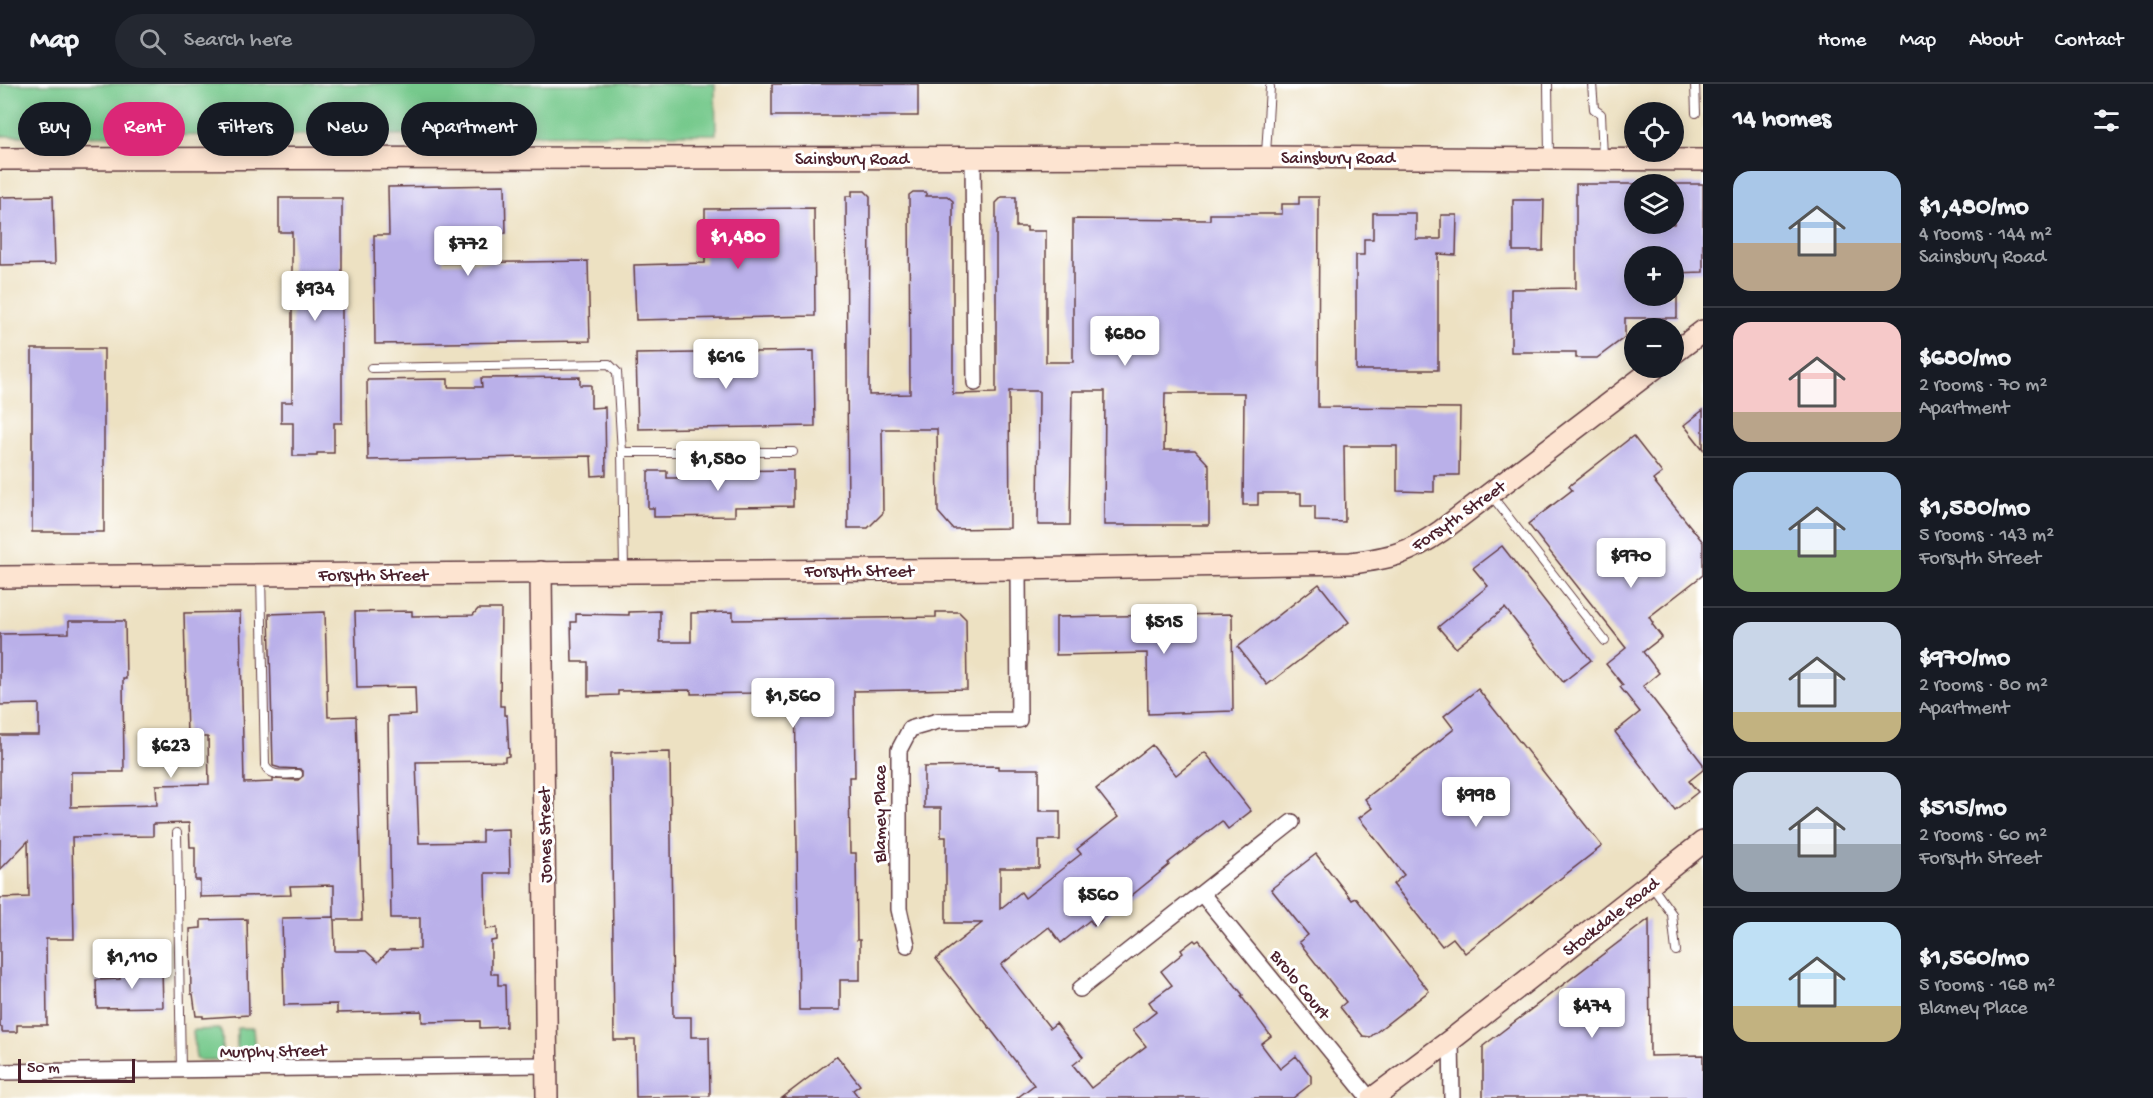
<!DOCTYPE html>
<html lang="en">
<head>
<meta charset="utf-8">
<style>
	body { margin:0; font-family:"Gochi Hand",sans-serif; background:#242831; color:#f1f3f6; height:100vh; display:flex; flex-direction:column; font-size:22px; white-space:nowrap }
	* { box-sizing:border-box; margin:0 }
	p { font-size:20px; color:#9ea1a6 }
	.icon { flex:none; width:33px; height:33px; fill:none; stroke:currentColor; stroke-width:2; stroke-linecap:round; stroke-linejoin:round }
	.map { position:relative; flex:1; overflow:hidden }
	.sheet { display:flex; flex-direction:column; background:#171b24; width:450px }
	.sheet>* { flex:none }
	.top-card { position:absolute; left:18px; top:18px; width:570px; height:54px; display:flex; gap:12px }
	.buttons { position:absolute; left:1624px; top:18px; display:grid; gap:12px }
	.buttons a { display:grid; place-items:center; width:60px; height:60px; border-radius:50%; background:#171b24; box-shadow:0 3px 15px #0003; font-size:30px }
	.scale { position:absolute; left:18px; bottom:15px; width:117px; box-sizing:border-box; padding-left:6px; border:3px solid #4a1f2b; border-top:0; font-size:16px; line-height:21px; white-space:nowrap; color:#4a1f2b; -webkit-text-stroke:4px #fff; paint-order:stroke }
	.price { position:absolute; translate:-50% -51px; padding:0 14px; border-radius:6px; background:#fff; color:#222; font-size:20px; line-height:39px; filter:drop-shadow(0 2px 3px #0008) }
	.price::after { content:''; position:absolute; left:50%; top:36px; width:18px; height:14px; margin-left:-9px; background:inherit; clip-path:polygon(0 0,100% 0,50% 100%) }
	.price.active { background:#db2777; color:#fff }
	ul { padding:0; list-style:none }
	li { display:flex; align-items:center; gap:18px; height:150px; padding:0 30px }
	li+li { border-top:2px solid #363941 }
	li span { display:grid; place-items:center; flex:none; width:168px; height:120px; border-radius:18px; color:#555 }
	li>.icon { margin-inline-start:auto }
	span .icon { width:72px; height:72px; fill:#fffc; stroke-width:1 }
	li b { font-size:26px }
	h2 { display:flex; justify-content:space-between; align-items:center; height:72px; padding:0 30px; font-size:26px }
	.chip { padding:0 21px; border-radius:27px; background:#171b24; box-shadow:0 3px 15px #0003; font-size:21px; line-height:54px }
	.chip.active { background:#db2777; color:#fff }
	header { display:flex; align-items:center; gap:36px; box-sizing:border-box; height:84px; padding:0 30px; background:#171b24; border-bottom:2px solid #363941 }
	header strong { font-size:28px }
	nav { display:flex; gap:33px; margin-inline-start:auto; font-size:21px }
	.search { width:420px; height:54px; background:#242831; display:flex; align-items:center; gap:15px; box-sizing:border-box; padding:0 21px; border-radius:33px; color:#9ea1a6; font-size:22px }
	main { display:flex; flex:1; min-height:0 }
	.map>svg:first-child { display:block }
	.green { fill:#76c98c; stroke:#60745c; stroke-width:1.5 }
	.building { fill:#bab0e9 }
	.lines { fill:none; stroke-linecap:round; stroke-linejoin:round }
	.lane-casing { stroke:#623c42; stroke-width:10 }
	.street-casing { stroke:#623c42; stroke-width:18 }
	.secondary-casing { stroke:#623c42; stroke-width:24 }
	.lane { stroke:#fff; stroke-width:8 }
	.street { stroke:#fff; stroke-width:15 }
	.secondary { stroke:#fde4d1; stroke-width:21 }
	.labels { text-anchor:middle; stroke-width:6; stroke-linejoin:round; paint-order:stroke }
	.street-label { font-size:18px; fill:#4a1f2b; stroke:#fff }
</style>
</head>
<body>
<header>
<strong>Map</strong>
<div class="search"><svg class="icon" aria-label="search" viewBox="0 0 24 24"><circle cx="10" cy="10" r="6"/><path d="M15 15l6 6"/></svg>Search here</div>
<nav><a>Home</a><a>Map</a><a>About</a><a>Contact</a></nav>
</header>
<main>
<div class="map">
<svg width="1703" height="1014" viewBox="0 0 1703 1014">
	<rect width="100%" height="100%" fill="#fff"/>
	<filter id="ink" filterUnits="userSpaceOnUse"><feTurbulence type="fractalNoise" baseFrequency=".0167" numOctaves="2"/><feDisplacementMap in="SourceGraphic" scale="12" xChannelSelector="R" yChannelSelector="G"/><feConvolveMatrix kernelMatrix="1 2 1 2 8 2 1 2 1" color-interpolation-filters="sRGB"/></filter>
	<filter id="wash" filterUnits="userSpaceOnUse"><feTurbulence type="fractalNoise" baseFrequency=".008" numOctaves="4" result="noise"/><feDisplacementMap in="SourceGraphic" scale="24" xChannelSelector="R" yChannelSelector="G"/><feGaussianBlur stdDeviation="1.35" result="paint"/><feColorMatrix in="noise" values="0 0 0 0 0 0 0 0 0 0 0 0 0 0 0 0 0 1.4 0 .05"/><feComposite in="paint" operator="in"/></filter>
	<g filter="url(#wash)">
		<rect width="100%" height="100%" fill="#ede1c2"/>
		<g class="green">
			<polygon points="0,0 715,0 716,50 0,52"/>
			<path d="M238,944H253L255,968L246,976H242C235,968 237,955 237,945Z"/>
			<path d="M220,945C224,954 223,967 218,976H199L196,974L193,948L195,946Z"/>
		</g>
		<g id="blocks">
			<g class="building">
				<rect x="772" y="0" width="146" height="32"/>
				<polygon points="1576,100 1635,100 1635,140 1674,140 1674,100 1703,100 1703,188 1674,189 1674,172 1635,172 1635,212 1677,212 1677,234 1625,234 1625,253 1597,274 1576,274 1576,268 1511,268 1511,205 1576,204"/>
				<polygon points="505,101 506,149 443,151 443,179 588,177 590,257 375,260 374,151 389,151 388,103"/>
				<polygon points="852,107 865,107 870,112 869,311 910,310 909,111 913,108 926,108 926,112 947,112 953,117 953,310 996,309 996,119 1002,113 1016,113 1016,143 1027,143 1027,147 1046,147 1046,278 1073,278 1073,135 1210,136 1210,130 1282,130 1282,120 1299,120 1299,113 1319,113 1318,323 1460,324 1459,391 1434,391 1434,408 1397,407 1397,362 1344,362 1345,438 1315,437 1315,422 1301,422 1301,409 1258,409 1258,421 1243,421 1244,309 1165,309 1164,366 1195,366 1209,381 1209,441 1104,441 1105,307 1072,307 1070,441 1038,441 1039,307 1009,307 1010,444 953,445 938,428 937,345 882,345 883,429 868,444 848,444 846,112 852,112"/>
				<polygon points="53,112 55,180 0,181 0,113"/>
				<polygon points="279,114 342,114 342,339 334,339 334,369 317,369 317,372 293,372 293,339 281,339 281,318 292,318 292,148 279,148"/>
				<polygon points="1513,116 1544,116 1543,167 1513,167"/>
				<polygon points="814,124 815,232 636,236 634,181 705,179 705,125"/>
				<polygon points="1373,129 1416,129 1416,155 1441,155 1441,131 1457,131 1456,171 1438,170 1438,286 1356,286 1356,171 1364,171 1364,155 1373,155"/>
				<rect x="32" y="265" width="72" height="183"/>
				<polygon points="814,267 815,342 638,345 636,270"/>
				<polygon points="580,293 580,301 591,301 591,324 605,323 606,391 592,392 591,372 368,376 367,296 448,295 448,303 482,303 481,294"/>
				<polygon points="1703,326 1703,365 1684,341"/>
				<polygon points="1633,352 1662,389 1653,396 1703,458 1703,491 1649,533 1653,539 1652,540 1662,553 1643,568 1659,589 1643,602 1703,680 1703,686 1689,697 1698,708 1675,726 1615,648 1640,628 1620,603 1623,601 1606,580 1626,564 1528,440 1572,406 1569,402"/>
				<polygon points="793,386 793,422 735,423 735,432 654,433 654,424 648,424 648,387 667,387 667,394 702,394 702,387"/>
				<polygon points="1502,462 1591,576 1563,598 1505,524 1456,564 1438,543 1488,502 1473,484"/>
				<polygon points="1319,500 1349,538 1267,601 1238,563"/>
				<polygon points="478,525 501,525 500,622 504,622 504,631 507,631 509,672 505,673 505,677 416,678 419,759 482,758 482,746 509,745 510,789 485,789 486,845 497,844 497,856 491,857 491,890 498,890 498,901 505,901 506,943 480,944 480,937 422,938 422,927 337,929 337,920 284,921 282,834 334,833 335,867 366,867 378,878 389,866 420,865 420,834 391,834 388,632 416,631 415,603 357,604 355,528 412,527 412,532 473,531"/>
				<polygon points="660,527 660,558 691,558 691,529 733,528 733,536 936,533 936,528 959,528 966,535 967,605 854,607 855,693 849,693 850,769 856,769 857,856 860,856 860,896 840,896 840,926 799,926 795,597 752,598 752,609 691,610 691,606 618,607 618,611 588,612 588,578 572,578 571,538 576,538 576,530 629,531 629,528"/>
				<polygon points="240,528 244,699 273,698 273,695 298,696 303,692 303,687 300,685 280,684 273,682 269,530 325,528 328,633 356,632 362,836 334,836 334,801 290,802 291,811 200,813 200,796 195,796 195,763 190,763 189,739 153,740 153,752 72,753 74,855 46,855 47,941 17,941 17,948 2,948 2,943 0,943 0,814 29,813 28,757 0,786 0,651 39,651 39,620 0,621 0,550 69,549 69,537 125,537 126,595 123,595 124,688 71,688 71,723 157,721 156,701 209,700 208,653 187,653 184,529"/>
				<polygon points="1232,530 1233,627 1148,630 1147,569 1056,571 1056,533"/>
				<polygon points="1478,605 1602,762 1465,869 1453,854 1442,862 1393,800 1404,791 1359,734 1372,724 1365,715 1454,645 1444,632"/>
				<polygon points="1152,661 1176,691 1205,668 1251,727 1228,745 1222,737 1168,779 1169,781 1094,842 1090,836 1061,859 1049,843 1001,881 1050,944 1056,939 1083,973 1073,981 1091,1004 1146,962 1133,946 1156,928 1149,918 1172,901 1161,887 1183,869 1181,866 1194,856 1196,858 1199,856 1243,911 1241,912 1271,952 1261,960 1280,985 1296,972 1311,992 1311,1000 1293,1014 1017,1014 1034,1001 936,875 982,839 946,839 946,753 941,753 941,724 924,724 924,683 998,682 998,685 1039,685 1039,727 1060,727 1060,756 1039,756 1039,784 1000,784 1000,825 1021,808 1025,814 1081,770 1077,765 1118,733 1096,705"/>
				<polygon points="670,668 673,933 691,933 691,953 709,953 710,1012 636,1013 635,956 614,956 611,669"/>
				<polygon points="1316,770 1352,816 1356,814 1429,907 1370,953 1363,952 1340,923 1346,918 1299,858 1308,851 1271,805"/>
				<polygon points="247,835 249,931 203,934 203,932 196,932 193,910 191,910 190,845 201,844 201,836"/>
				<polygon points="1649,835 1650,972 1703,971 1703,1014 1483,1014 1483,962"/>
				<polygon points="162,885 163,923 97,924 96,896 120,895 120,886"/>
				<polygon points="837,972 860,1001 853,1006 859,1014 782,1014"/>
			</g>
		</g>
	</g>
	<g filter="url(#ink)">
		<use href="#blocks" fill-opacity="0" stroke="#623c42" stroke-width="1.5"/>
		<g class="lines">
			<defs>
				<g id="lane">
					<polyline points="1548,0 1549,73"/>
					<polyline points="1592,0 1594,25 1601,30 1603,73"/>
					<polyline points="1695,0 1696,29"/>
					<polyline points="1266,70 1270,3"/>
					<polyline points="371,284 609,280 617,288 622,368 624,486"/>
					<polyline points="622,368 793,368"/>
					<polyline points="1491,411 1605,557"/>
					<path d="M261,491L265,681C270,694 286,690 298,690"/>
					<polyline points="177,749 181,987"/>
					<polyline points="1651,801 1672,830 1676,867"/>
				</g>
				<g id="street">
					<polyline points="973,74 975,299"/>
					<polyline points="1202,810 1369,1014"/>
					<polyline points="907,861 899,825 899,666 910,645 938,637 1019,636 1018,485"/>
					<polyline points="1080,905 1292,738"/>
					<polyline points="1451,956 1452,1014"/>
					<polyline points="0,988 547,981"/>
				</g>
				<g id="secondary">
					<polyline points="0,75 1266,73 1703,76"/>
					<polyline points="1674,269 1703,247"/>
					<polyline points="541,488 547,1014"/>
					<path d="M0,493L1018,485L1351,479C1390,474 1408,470 1441,447L1655,284"/>
					<polyline points="1373,1014 1451,956 1703,758"/>
				</g>
			</defs>
			<use href="#lane" class="lane-casing"/>
			<use href="#street" class="street-casing"/>
			<use href="#secondary" class="secondary-casing"/>
			<use href="#lane" class="lane"/>
			<use href="#street" class="street"/>
			<use href="#secondary" class="secondary"/>
		</g>
	</g>
	<g class="labels">
		<g class="street-label">
			<text x="1338" y="79">Sainsbury Road</text>
			<text x="852" y="80">Sainsbury Road</text>
			<text transform="translate(1458 431) rotate(-35)" y="6">Forsyth Street</text>
			<text x="859" y="492">Forsyth Street</text>
			<text x="373" y="496">Forsyth Street</text>
			<text transform="translate(879 730) rotate(-90)" y="6">Blamey Place</text>
			<text transform="translate(544 751) rotate(-91)" y="6">Jones Street</text>
			<text transform="translate(1610 832) rotate(-38)" y="6">Stockdale Road</text>
			<text transform="translate(1301 900) rotate(51)" y="6">Brolo Court</text>
			<text transform="translate(273 966) rotate(-1)" y="6">Murphy Street</text>
		</g>
	</g>
</svg>
<div class="buttons">
<a><svg class="icon" aria-label="locate" viewBox="0 0 24 24"><circle cx="12" cy="12" r="6"/><path d="M12 2v4M12 18v4M2 12h4M18 12h4"/></svg></a>
<a><svg class="icon" aria-label="layers" viewBox="0 0 24 24"><path d="M12 4l9 5-9 5-9-5zM3 14l9 5 9-5"/></svg></a>
<a>+</a>
<a>−</a>
</div>
<div class="scale">50 m</div>
<b class="price active" style="left:738px;top:186px">$1,480</b>
<b class="price" style="left:468px;top:193px">$772</b>
<b class="price" style="left:315px;top:238px">$934</b>
<b class="price" style="left:1125px;top:283px">$680</b>
<b class="price" style="left:726px;top:306px">$616</b>
<b class="price" style="left:718px;top:408px">$1,580</b>
<b class="price" style="left:1631px;top:505px">$970</b>
<b class="price" style="left:1164px;top:571px">$515</b>
<b class="price" style="left:793px;top:645px">$1,560</b>
<b class="price" style="left:171px;top:695px">$623</b>
<b class="price" style="left:1476px;top:744px">$998</b>
<b class="price" style="left:1098px;top:844px">$560</b>
<b class="price" style="left:132px;top:906px">$1,110</b>
<b class="price" style="left:1592px;top:955px">$474</b>
<div class="top-card">
<a class="chip">Buy</a>
<a class="chip active">Rent</a>
<a class="chip">Filters</a>
<a class="chip">New</a>
<a class="chip">Apartment</a>
</div>
</div>
<section class="sheet">
<h2>14 homes<svg class="icon" aria-label="filters" viewBox="0 0 24 24"><path d="M4 7h16M4 17h16"/><circle cx="9" cy="7" r="2"/><circle cx="15" cy="17" r="2"/></svg></h2>
<ul>
<li><span style="background:linear-gradient(#a9c7e8 60%,#b9a48a 0)"><svg class="icon" aria-label="home" viewBox="0 0 24 24"><path d="M3 11l9-7 9 7M6 9v11h12V9"/></svg></span><div><b>$1,480/mo</b><p>4 rooms · 144 m²</p><p>Sainsbury Road</p></div></li>
<li><span style="background:linear-gradient(#f6c9c9 75%,#b9a48a 0)"><svg class="icon" aria-label="home" viewBox="0 0 24 24"><path d="M3 11l9-7 9 7M6 9v11h12V9"/></svg></span><div><b>$680/mo</b><p>2 rooms · 70 m²</p><p>Apartment</p></div></li>
<li><span style="background:linear-gradient(#a9c7e8 65%,#8fb573 0)"><svg class="icon" aria-label="home" viewBox="0 0 24 24"><path d="M3 11l9-7 9 7M6 9v11h12V9"/></svg></span><div><b>$1,580/mo</b><p>5 rooms · 143 m²</p><p>Forsyth Street</p></div></li>
<li><span style="background:linear-gradient(#c9d6e8 75%,#c2b280 0)"><svg class="icon" aria-label="home" viewBox="0 0 24 24"><path d="M3 11l9-7 9 7M6 9v11h12V9"/></svg></span><div><b>$970/mo</b><p>2 rooms · 80 m²</p><p>Apartment</p></div></li>
<li><span style="background:linear-gradient(#c9d6e8 60%,#9aa5b1 0)"><svg class="icon" aria-label="home" viewBox="0 0 24 24"><path d="M3 11l9-7 9 7M6 9v11h12V9"/></svg></span><div><b>$515/mo</b><p>2 rooms · 60 m²</p><p>Forsyth Street</p></div></li>
<li><span style="background:linear-gradient(#bfe0f5 70%,#c2b280 0)"><svg class="icon" aria-label="home" viewBox="0 0 24 24"><path d="M3 11l9-7 9 7M6 9v11h12V9"/></svg></span><div><b>$1,560/mo</b><p>5 rooms · 168 m²</p><p>Blamey Place</p></div></li>
</ul>
</section>
</main>
</body>
</html>
